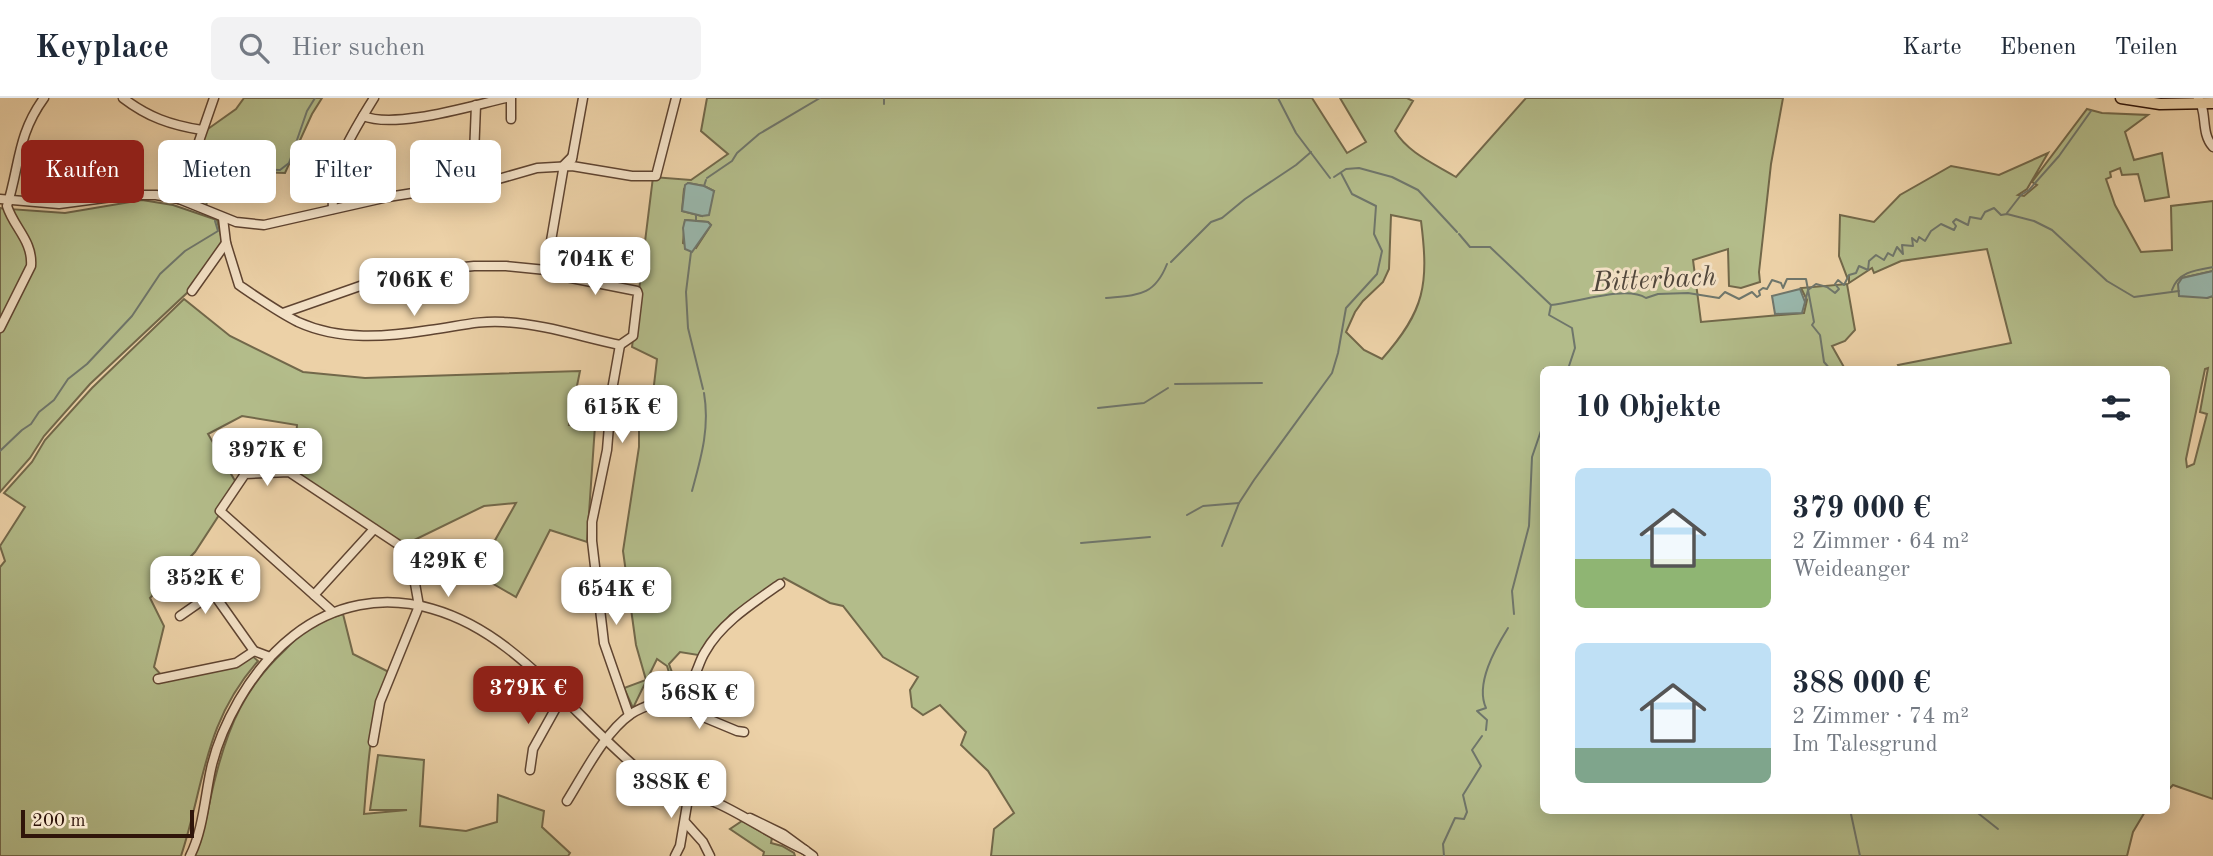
<!DOCTYPE html>
<html lang="de">
<head>
<meta charset="utf-8">
<style>
	body { margin:0; font-family:"Old Standard TT",serif; background:#f2f2f3; color:#1f2937; height:100vh; display:flex; flex-direction:column; font-size:26px; white-space:nowrap }
	* { box-sizing:border-box; margin:0 }
	p { font-size:23px; color:#747a83 }
	.icon { flex:none; width:38px; height:38px; fill:none; stroke:currentColor; stroke-width:2; stroke-linecap:round; stroke-linejoin:round }
	.map { position:relative; flex:1; overflow:hidden }
	.panel { position:absolute; left:1540px; top:268px; width:630px; height:448px; display:flex; flex-direction:column; background:#fff; border-radius:10px; box-shadow:0 4px 18px #0003 }
	.panel>* { flex:none }
	.hud { position:absolute; left:21px; top:42px; width:665px; height:63px; display:flex; gap:14px }
	.scale { position:absolute; left:21px; bottom:18px; width:173px; box-sizing:border-box; padding-left:7px; border:4px solid #30150a; border-top:0; font-size:19px; line-height:24px; white-space:nowrap; color:#30150a; -webkit-text-stroke:5px #f3e1c6; paint-order:stroke }
	.price { position:absolute; translate:-50% -60px; padding:0 16px; border-radius:14px; background:#fff; color:#222; font-size:23px; line-height:46px; filter:drop-shadow(0 2px 4px #0008) }
	.price::after { content:''; position:absolute; left:50%; top:42px; width:21px; height:16px; margin-left:-10px; background:inherit; clip-path:polygon(0 0,100% 0,50% 100%) }
	.price.current { background:#8f2418; color:#fff }
	ul { padding:0; list-style:none }
	li { display:flex; align-items:center; gap:21px; height:175px; padding:0 35px }
	li span { display:grid; place-items:center; flex:none; width:196px; height:140px; border-radius:10px; color:#555 }
	li>.icon { margin-inline-start:auto }
	span .icon { width:84px; height:84px; fill:#fffc; stroke-width:1 }
	li b { font-size:30px }
	h2 { display:flex; justify-content:space-between; align-items:center; height:84px; padding:0 35px; font-size:30px }
	.pill { padding:0 24px; border-radius:10px; background:#fff; box-shadow:0 4px 18px #0003; font-size:24px; line-height:63px }
	.pill.current { background:#8f2418; color:#fff }
	header { display:flex; align-items:center; gap:42px; box-sizing:border-box; height:98px; padding:0 35px; background:#fff; border-bottom:2px solid #e0e1e3 }
	header strong { font-size:33px }
	nav { display:flex; gap:38px; margin-inline-start:auto; font-size:24px }
	.search { width:490px; height:63px; background:#f2f2f3; display:flex; align-items:center; gap:18px; box-sizing:border-box; padding:0 24px; border-radius:10px; color:#747a83; font-size:26px }
	.map>svg:first-child { display:block }
	.green { fill:#b3bc8a; stroke:#72684a; stroke-width:2; fill-rule:evenodd }
	.water { fill:#99b7ac; stroke:#6f766b; stroke-width:2 }
	.lines { fill:none; stroke-linecap:round; stroke-linejoin:round }
	.stream { stroke:#6f766b; stroke-width:2 }
	.minor-casing { stroke:#5f4431; stroke-width:11 }
	.major-casing { stroke:#30150a; stroke-width:13 }
	.minor { stroke:#f3e1c6; stroke-width:8 }
	.major { stroke:#ecd1a7; stroke-width:10 }
	.labels { text-anchor:middle; stroke-width:6; stroke-linejoin:round; paint-order:stroke }
	.water-label { font-size:28px; font-style:italic; fill:#50463b; stroke:#f3e1c6 }
</style>
</head>
<body>
<header>
<strong>Keyplace</strong>
<div class="search"><svg class="icon" aria-label="search" viewBox="0 0 24 24"><circle cx="10" cy="10" r="6"/><path d="M15 15l6 6"/></svg>Hier suchen</div>
<nav><a>Karte</a><a>Ebenen</a><a>Teilen</a></nav>
</header>
<div class="map">
<svg width="2213" height="758" viewBox="0 0 2213 758">
	<rect width="100%" height="100%" fill="#ecd1a7"/>
	<filter id="stains"><feTurbulence type="fractalNoise" baseFrequency=".00286" numOctaves="4"/><feColorMatrix values="0 0 0 0 .2 0 0 0 0 .09 0 0 0 0 .02 0 0 0 .5 -.17"/></filter>
	<radialGradient id="worn" r=".72"><stop offset=".6" stop-color="#630" stop-opacity="0"/><stop offset="1" stop-color="#630" stop-opacity=".3"/></radialGradient>
	<g class="green">
		<polygon points="244,0 322,0 312,16 285,75 226,73 221,77 219,93 214,92 212,81 206,108 185,99 185,94 205,33 236,11"/>
		<path d="M707,0H1312L1347,55L1366,44L1340,0H1407L1413,3L1395,33C1408,55 1435,66 1456,79L1526,0H1783L1771,66L1759,174L1760,184L1741,190L1729,188L1728,151L1693,162L1701,224L1804,215L1807,202L1801,190L1847,186L1855,232L1845,243L1832,248L1845,271H1544V712H2146L2133,734L2127,758H991L994,731L1014,715L988,673L961,647L966,634L940,607L923,617L912,609L910,592L918,579L883,559L843,508L830,505L784,480L730,517L698,557L680,554L669,566L678,591L664,597L671,581L667,568L657,561L633,610L624,590L646,582L636,547L623,453L639,349V325L650,321L657,261L632,249L653,79L691,82L728,56L701,33ZM688,85L704,88L714,93L702,118L682,113L684,91ZM1391,117L1421,123C1429,186 1425,213 1382,261L1364,252L1346,234L1355,214L1363,203L1383,184L1389,171ZM685,122L708,124L711,127L696,150L683,145Z"/>
		<path d="M2087,11L2102,15L2148,17L2125,34L2134,62L2162,55L2169,99L2145,103L2138,76L2122,77L2120,70L2110,74L2111,79L2106,81L2115,107L2141,154L2172,152L2171,108L2213,103V173L2182,180L2207,200L2213,198V701L2173,687L2167,693L2166,271H1900L1898,267L2011,245L1987,151L1901,163L1874,175L1872,170L1849,185V178L1847,179L1839,158L1840,117L1874,124L1900,97L1951,68L1999,77L2048,55L2027,91L2018,97L2024,98L2037,87L2032,84ZM2208,270L2200,314L2207,316L2194,366L2187,369L2186,361L2205,271Z"/>
		<polygon points="142,102 173,107 217,122 223,146 189,193 90,286 44,338 30,360 0,394 0,233 34,166 10,111 65,115"/>
		<polygon points="0,110 5,111 30,155 29,166 0,225"/>
		<path d="M184,201L230,238L303,274L365,280L580,273L569,327L595,328L587,444L550,432L516,499L476,476L516,405L484,408L402,448L293,374L297,327L242,318L208,336L238,388L195,454L150,500L164,528L154,569L162,578L237,567L250,556L258,563C203,626 205,685 181,758H0V469L5,463L0,448L25,409L4,395L32,364L45,342L92,290Z"/>
		<path d="M343,516L353,556L389,574C370,621 368,666 364,716L407,712H370L378,657L424,662L420,728L466,733L497,724L498,697L544,713L542,729L570,755L568,758H194C206,733 208,707 215,681C228,628 245,589 285,552C293,543 303,533 313,527C322,522 333,519 343,516Z"/>
		<polygon points="742,723 772,740 771,745 782,748 794,755 795,758 763,758 764,754 730,731"/>
	</g>
	<g class="water">
		<polygon points="688,85 704,88 714,93 709,117 702,118 682,113 685,87"/>
		<polygon points="685,122 708,124 711,127 692,154 685,151 683,130"/>
		<polygon points="2213,173 2213,198 2207,200 2179,198 2178,186 2182,180"/>
		<polygon points="1800,191 1805,204 1802,215 1775,216 1772,198"/>
	</g>
	<g class="lines">
		<g class="stream">
			<polyline points="884,0 884,6"/>
			<polyline points="1278,0 1296,35 1330,80"/>
			<polyline points="230,70 280,72 289,65 307,13 315,0"/>
			<polyline points="1334,79 1346,71 1359,70 1392,79 1418,92 1457,134"/>
			<polyline points="707,80 732,63 737,55 759,36 820,0"/>
			<polyline points="704,88 706,82"/>
			<polyline points="2007,115 2021,97 2029,92 2059,58 2091,13"/>
			<polyline points="696,123 696,117"/>
			<path d="M1459,136L1470,149H1490L1551,207C1575,205 1626,187 1646,200L1658,196L1688,195L1719,200L1725,194L1739,201L1752,194L1757,199L1760,197L1759,193L1763,190L1767,191L1772,182L1781,185L1783,190L1787,181H1806L1814,224L1812,227L1820,237L1824,264L1830,271"/>
			<polyline points="691,154 686,194 688,230 703,291"/>
			<polyline points="1171,164 1211,124 1222,120 1245,101 1296,67 1311,54"/>
			<path d="M2172,192C2178,174 2195,172 2213,169"/>
			<path d="M1106,200C1137,197 1154,199 1167,166"/>
			<polyline points="1805,204 1808,192 1816,186 1827,189 1835,195 1839,191 1835,186 1838,182 1844,187 1849,177 1856,175 1859,168 1868,172 1869,163 1876,157 1884,162 1888,155 1893,158 1897,149 1903,156 1902,147 1913,148 1912,140 1917,144 1919,139 1925,143 1931,133 1941,126 1954,132 1956,128 1953,124 1956,121 1968,127 1970,119 1981,121 1985,114 1994,110 2001,117 2007,116 2034,123 2052,132 2107,183 2134,199 2179,193"/>
			<polyline points="1551,207 1549,217 1572,230 1575,250 1568,271"/>
			<polyline points="1175,286 1262,285"/>
			<polyline points="1098,310 1144,305 1168,290"/>
			<polyline points="0,353 22,332 31,326 39,314 54,302 68,281 87,266 132,218 160,176 185,153 218,133 215,123"/>
			<path d="M692,393C701,360 710,330 704,295"/>
			<polyline points="1187,417 1203,408 1239,405"/>
			<polyline points="1081,445 1150,439"/>
			<polyline points="1222,448 1239,405 1254,382 1332,275 1338,255 1346,210 1377,176 1382,153 1374,136 1376,108 1352,96 1341,75"/>
			<polyline points="1514,516 1512,493 1529,428 1532,359 1544,324"/>
			<path d="M1486,632L1487,622L1477,613L1486,610C1475,586 1495,551 1508,530"/>
			<polyline points="1848,712 1851,716 1860,758"/>
			<polyline points="1974,712 1998,731"/>
			<polyline points="1444,758 1443,746 1455,720 1464,721 1467,714 1463,697 1481,668 1472,652 1482,638"/>
		</g>
		<defs>
			<g id="minor">
				<path d="M123,0C148,19 170,27 202,32"/>
				<path d="M2198,0C2208,15 2200,34 2213,49"/>
				<path d="M363,18C396,31 470,8 506,0"/>
				<polyline points="511,21 511,0"/>
				<polyline points="572,61 583,0"/>
				<polyline points="473,82 476,7"/>
				<polyline points="0,101 59,106 127,97 156,97 179,101 236,124 264,127 388,99 495,82 537,70 572,68 632,78 656,78 676,0"/>
				<polyline points="179,101 214,0"/>
				<path d="M333,111C330,68 352,36 374,0"/>
				<path d="M223,120L226,145L239,187C258,200 278,214 298,224C340,243 386,239 430,232C455,229 479,222 504,224C543,226 582,239 620,247"/>
				<polyline points="546,172 551,176 637,193 638,196 633,238 620,247"/>
				<polyline points="546,172 564,67 572,59"/>
				<polyline points="192,193 226,145"/>
				<polyline points="283,215 363,187 415,174 474,168 506,168 546,172"/>
				<path d="M0,230L31,168C33,143 14,130 7,108C20,67 17,37 44,0"/>
				<polyline points="620,247 612,292 607,352 592,424 592,443 604,545 629,617"/>
				<polyline points="201,478 254,553 270,559"/>
				<polyline points="314,497 374,431"/>
				<polyline points="333,514 220,413 245,376 289,374 405,451 415,463 414,480 419,508 380,604 373,644"/>
				<polyline points="180,518 213,495"/>
				<polyline points="158,581 236,565 254,553"/>
				<polyline points="671,597 684,611 737,633 744,634"/>
				<polyline points="530,672 533,651 562,599"/>
				<path d="M567,703C584,676 604,635 631,616C646,605 677,601 688,588C697,578 698,565 705,554C721,525 753,505 780,486"/>
				<polyline points="750,720 783,736 813,758"/>
				<polyline points="685,724 703,744 710,758"/>
				<path d="M190,758C203,733 205,698 211,671C216,648 227,623 239,602C302,494 408,474 507,550C555,587 594,634 640,673C665,688 693,694 719,706C749,720 775,739 805,752"/>
				<polyline points="675,758 680,748 689,695"/>
			</g>
			<polyline id="major" points="2121,0 2160,6 2213,5"/>
		</defs>
		<use href="#minor" class="minor-casing"/>
		<use href="#major" class="major-casing"/>
		<use href="#minor" class="minor"/>
		<use href="#major" class="major"/>
	</g>
	<g class="labels">
		<g class="water-label">
			<text transform="translate(1654 180) rotate(-3)" y="10">Bitterbach</text>
		</g>
	</g>
	<rect width="100%" height="100%" filter="url(#stains)"/>
	<rect width="100%" height="100%" fill="url(#worn)"/>
</svg>
<div class="scale">200 m</div>
<b class="price" style="left:595px;top:199px">704K €</b>
<b class="price" style="left:414px;top:220px">706K €</b>
<b class="price" style="left:622px;top:347px">615K €</b>
<b class="price" style="left:267px;top:390px">397K €</b>
<b class="price" style="left:448px;top:501px">429K €</b>
<b class="price" style="left:205px;top:518px">352K €</b>
<b class="price" style="left:616px;top:529px">654K €</b>
<b class="price current" style="left:528px;top:628px">379K €</b>
<b class="price" style="left:699px;top:633px">568K €</b>
<b class="price" style="left:671px;top:722px">388K €</b>
<div class="hud">
<a class="pill current">Kaufen</a>
<a class="pill">Mieten</a>
<a class="pill">Filter</a>
<a class="pill">Neu</a>
</div>
<section class="panel">
<h2>10 Objekte<svg class="icon" aria-label="filters" viewBox="0 0 24 24"><path d="M4 7h16M4 17h16"/><circle cx="9" cy="7" r="2"/><circle cx="15" cy="17" r="2"/></svg></h2>
<ul>
<li><span style="background:linear-gradient(#bfe0f5 65%,#8fb573 0)"><svg class="icon" aria-label="home" viewBox="0 0 24 24"><path d="M3 11l9-7 9 7M6 9v11h12V9"/></svg></span><div><b>379 000 €</b><p>2 Zimmer · 64 m²</p><p>Weideanger</p></div></li>
<li><span style="background:linear-gradient(#bfe0f5 75%,#7fa58c 0)"><svg class="icon" aria-label="home" viewBox="0 0 24 24"><path d="M3 11l9-7 9 7M6 9v11h12V9"/></svg></span><div><b>388 000 €</b><p>2 Zimmer · 74 m²</p><p>Im Talesgrund</p></div></li>
</ul>
</section>
</div>
</body>
</html>
